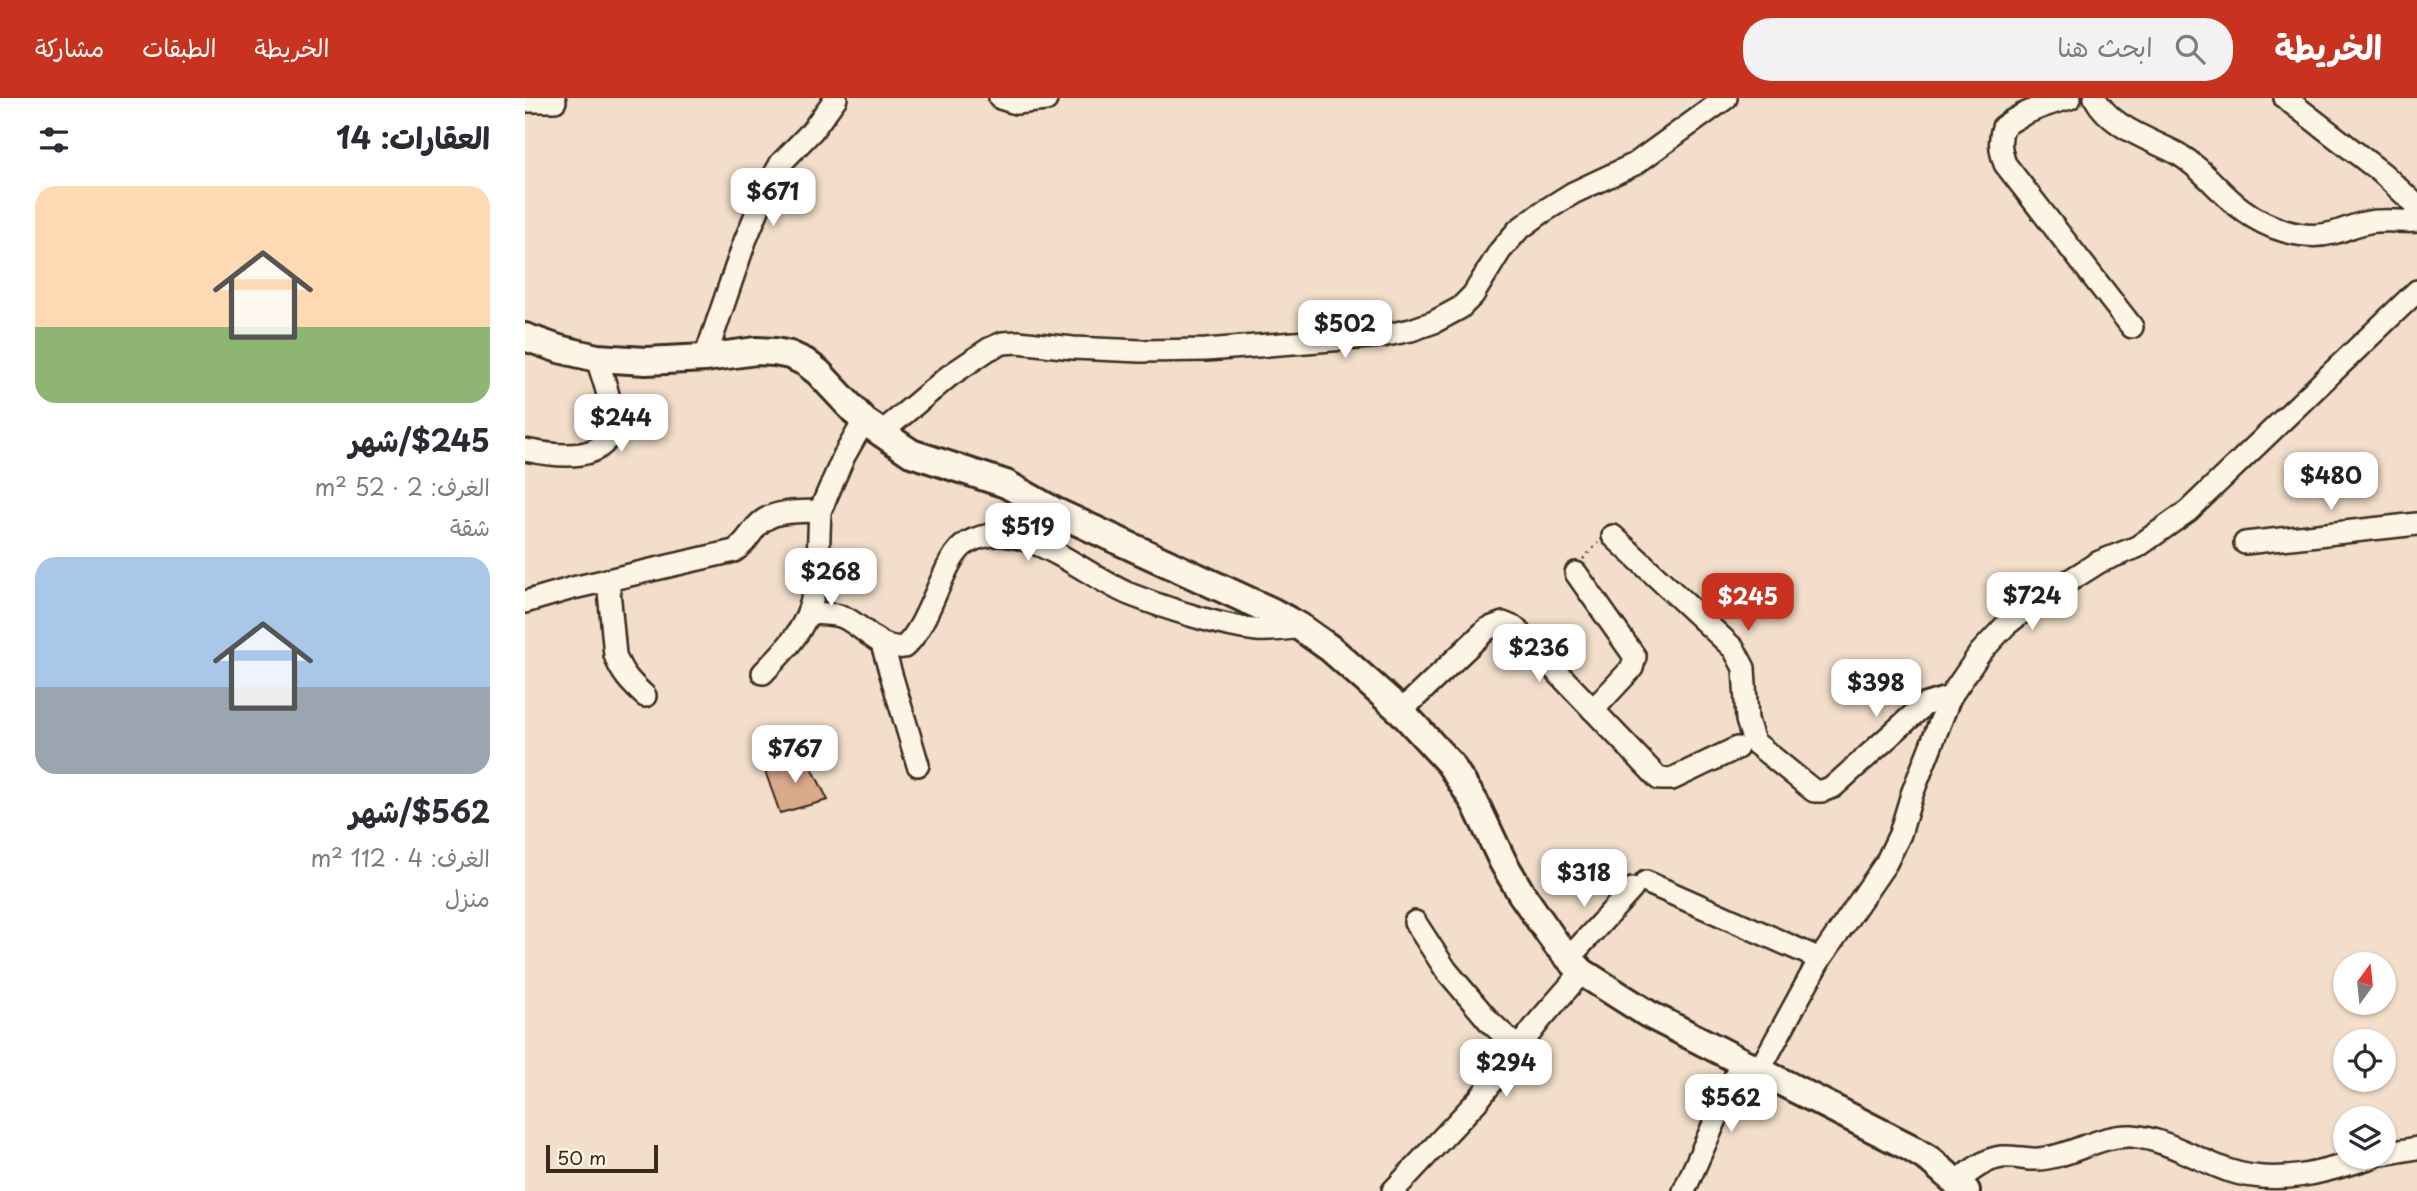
<!DOCTYPE html>
<html lang="ar">
<head>
<meta charset="utf-8">
<style>
	body { margin:0; font-family:"Playpen Sans","Playpen Sans Arabic",sans-serif; background:#f2f2f3; color:#2b2b33; direction:rtl; height:100vh; display:flex; flex-direction:column; font-size:26px; white-space:nowrap }
	* { box-sizing:border-box; margin:0 }
	p { font-size:23px; color:#7c7c81 }
	.icon { flex:none; width:38px; height:38px; fill:none; stroke:currentColor; stroke-width:2; stroke-linecap:round; stroke-linejoin:round }
	.map { position:relative; flex:1; overflow:hidden; direction:ltr }
	.side { display:flex; flex-direction:column; background:#fff; width:525px }
	.side>* { flex:none }
	.needle { width:46px; rotate:15deg }
	.fabs { position:absolute; left:1808px; top:854px; display:grid; gap:14px }
	.fabs a { display:grid; place-items:center; width:63px; height:63px; border-radius:50%; background:#fff; box-shadow:0 2px 5px #0004; font-size:35px }
	.scale { position:absolute; left:21px; bottom:18px; width:112px; box-sizing:border-box; padding-left:7px; border:4px solid #3b2a1e; border-top:0; font-size:19px; line-height:24px; white-space:nowrap; color:#3b2a1e; -webkit-text-stroke:5px #fcf5e5; paint-order:stroke }
	.price { position:absolute; translate:-50% -60px; padding:0 16px; border-radius:14px; background:#fff; color:#222; font-size:23px; line-height:46px; filter:drop-shadow(0 2px 4px #0008) }
	.price::after { content:''; position:absolute; left:50%; top:42px; width:21px; height:16px; margin-left:-10px; background:inherit; clip-path:polygon(0 0,100% 0,50% 100%) }
	.price.active { background:#c8321e; color:#fff }
	ul { padding:0; list-style:none }
	li { display:grid; align-content:center; gap:14px; height:371px; padding:0 35px }
	li span { display:grid; place-items:center; height:217px; border-radius:21px; color:#555 }
	li>.icon { margin-inline-start:auto }
	span .icon { width:126px; height:126px; fill:#fffc; stroke-width:1 }
	li b { font-size:30px }
	h2 { display:flex; justify-content:space-between; align-items:center; height:84px; padding:0 35px; font-size:30px }
	header { display:flex; align-items:center; gap:42px; box-sizing:border-box; height:98px; padding:0 35px; background:#c8321e; color:#fff }
	header strong { font-size:33px }
	nav { display:flex; gap:38px; margin-inline-start:auto; font-size:24px }
	.search { width:490px; height:63px; background:#f2f2f3; display:flex; align-items:center; gap:18px; box-sizing:border-box; padding:0 24px; border-radius:28px; color:#7c7c81; font-size:26px }
	main { display:flex; flex:1; min-height:0 }
	.map>svg:first-child { display:block }
	.building { fill:#daaa8c; stroke:#3b2a1e; stroke-width:2 }
	.lines { fill:none; stroke-linecap:round; stroke-linejoin:round }
	.minor-casing { stroke:#3b2a1e; stroke-width:26 }
	.major-casing { stroke:#3b2a1e; stroke-width:32 }
	.path { stroke:#3b2a1e; stroke-width:2.5; stroke-dasharray:2 5; stroke-linecap:butt }
	.minor { stroke:#fcf5e5; stroke-width:21 }
	.major { stroke:#fcf5e5; stroke-width:26 }
</style>
</head>
<body>
<header>
<strong>الخريطة</strong>
<div class="search"><svg class="icon" aria-label="search" viewBox="0 0 24 24"><circle cx="10" cy="10" r="6"/><path d="M15 15l6 6"/></svg>ابحث هنا</div>
<nav><a>الخريطة</a><a>الطبقات</a><a>مشاركة</a></nav>
</header>
<main>
<div class="map">
<svg width="1892" height="1093" viewBox="0 0 1892 1093">
	<rect width="100%" height="100%" fill="#f2deca"/>
	<filter id="ink" filterUnits="userSpaceOnUse"><feTurbulence type="fractalNoise" baseFrequency=".0143" numOctaves="2"/><feDisplacementMap in="SourceGraphic" scale="14" xChannelSelector="R" yChannelSelector="G"/><feConvolveMatrix kernelMatrix="1 2 1 2 8 2 1 2 1" color-interpolation-filters="sRGB"/></filter>
	<g filter="url(#ink)">
		<polygon class="building" points="282,660 303,702 255,715 239,670"/>
		<g class="lines">
			<defs>
				<g id="minor">
					<polyline points="475,0 491,5 521,2"/>
					<path d="M1545,0C1522,6 1497,14 1478,29C1474,42 1475,52 1480,66L1607,229"/>
					<path d="M1570,0C1586,30 1625,41 1653,56C1679,71 1694,95 1718,112C1742,130 1777,143 1808,135C1820,132 1831,126 1844,124C1859,121 1876,124 1892,123"/>
					<polyline points="1760,0 1857,75 1892,108"/>
					<polyline points="0,3 30,3"/>
					<polyline points="180,260 220,143 242,90 256,65 287,33 311,0"/>
					<polyline points="356,335 424,278 464,251 478,245 493,244 548,250 616,253 681,252 857,238 886,232 909,224 935,210 948,197 975,153 993,132 1016,115 1048,95 1110,66 1201,0"/>
					<path d="M0,352C30,358 89,368 87,319C86,299 77,279 72,260"/>
					<polyline points="1088,438 1209,551 1219,570 1222,622 1229,644 1289,693 1297,693 1308,689 1399,607 1425,599"/>
					<polyline points="1720,445 1892,426"/>
					<polyline points="1051,475 1110,559 1107,570 1068,612"/>
					<path d="M83,482L90,557C96,575 106,585 120,598"/>
					<path d="M0,504L48,490L209,453C219,447 223,439 231,429C246,411 274,414 295,413L319,358L339,323"/>
					<path d="M283,515C294,516 307,515 318,519C339,528 354,553 379,549C406,526 418,458 442,445C493,415 558,477 604,496C640,510 694,528 732,532C747,533 761,531 775,529"/>
					<polyline points="357,546 393,667"/>
					<path d="M238,575C254,558 273,540 282,517C295,486 293,446 295,413"/>
					<polyline points="876,613 962,531 978,525 990,530 1134,681 1147,681 1212,650"/>
					<polyline points="1121,784 1295,861"/>
					<polyline points="890,824 921,872 964,923 993,950"/>
					<polyline points="1043,861 1107,791"/>
					<polyline points="1235,971 1295,861 1361,765 1375,736 1387,696 1425,599 1455,555 1481,527 1509,505 1574,464 1612,449 1663,413 1892,193"/>
					<polyline points="1858,1056 1892,1050"/>
					<path d="M1431,1084C1445,1074 1459,1061 1477,1059C1490,1058 1502,1062 1514,1061C1545,1059 1576,1036 1607,1038C1640,1041 1671,1061 1702,1072C1752,1089 1800,1074 1847,1059"/>
					<polyline points="868,1093 954,1001 1015,922 1057,874"/>
					<polyline points="1159,1093 1217,963"/>
				</g>
				<polyline id="major" points="0,239 34,251 72,260 121,263 180,260 231,253 250,254 265,257 280,264 293,274 339,323 386,355 481,386 529,413 748,514 775,529 806,551 876,613 925,666 950,705 978,764 996,795 1032,847 1057,874 1123,916 1384,1049 1405,1062 1441,1093"/>
			</defs>
			<use href="#minor" class="minor-casing"/>
			<use href="#major" class="major-casing"/>
			<polyline class="path" points="1058,461 1073,445"/>
			<use href="#minor" class="minor"/>
			<use href="#major" class="major"/>
		</g>
	</g>
</svg>
<div class="fabs">
<a><svg class="needle" viewBox="-14 -14 28 28"><path d="M0-13l5 13h-10z" fill="#e53935"/><path d="M0 13l5-13h-10z" fill="#7c7c81"/></svg></a>
<a><svg class="icon" aria-label="locate" viewBox="0 0 24 24"><circle cx="12" cy="12" r="6"/><path d="M12 2v4M12 18v4M2 12h4M18 12h4"/></svg></a>
<a><svg class="icon" aria-label="layers" viewBox="0 0 24 24"><path d="M12 4l9 5-9 5-9-5zM3 14l9 5 9-5"/></svg></a>
</div>
<div class="scale">50 m</div>
<b class="price" style="left:248px;top:130px">$671</b>
<b class="price" style="left:820px;top:262px">$502</b>
<b class="price" style="left:96px;top:356px">$244</b>
<b class="price" style="left:1806px;top:414px">$480</b>
<b class="price" style="left:503px;top:465px">$519</b>
<b class="price" style="left:306px;top:510px">$268</b>
<b class="price" style="left:1507px;top:534px">$724</b>
<b class="price active" style="left:1223px;top:535px">$245</b>
<b class="price" style="left:1014px;top:586px">$236</b>
<b class="price" style="left:1351px;top:621px">$398</b>
<b class="price" style="left:270px;top:687px">$767</b>
<b class="price" style="left:1059px;top:811px">$318</b>
<b class="price" style="left:981px;top:1001px">$294</b>
<b class="price" style="left:1206px;top:1036px">$562</b>
</div>
<section class="side">
<h2>العقارات: 14<svg class="icon" aria-label="filters" viewBox="0 0 24 24"><path d="M4 7h16M4 17h16"/><circle cx="9" cy="7" r="2"/><circle cx="15" cy="17" r="2"/></svg></h2>
<ul>
<li><span style="background:linear-gradient(#ffd9b3 65%,#8fb573 0)"><svg class="icon" aria-label="home" viewBox="0 0 24 24"><path d="M3 11l9-7 9 7M6 9v11h12V9"/></svg></span><div><b>$245/شهر</b><p>الغرف: 2 · 52 m²</p><p>شقة</p></div></li>
<li><span style="background:linear-gradient(#a9c7e8 60%,#9aa5b1 0)"><svg class="icon" aria-label="home" viewBox="0 0 24 24"><path d="M3 11l9-7 9 7M6 9v11h12V9"/></svg></span><div><b>$562/شهر</b><p>الغرف: 4 · 112 m²</p><p>منزل</p></div></li>
</ul>
</section>
</main>
</body>
</html>
